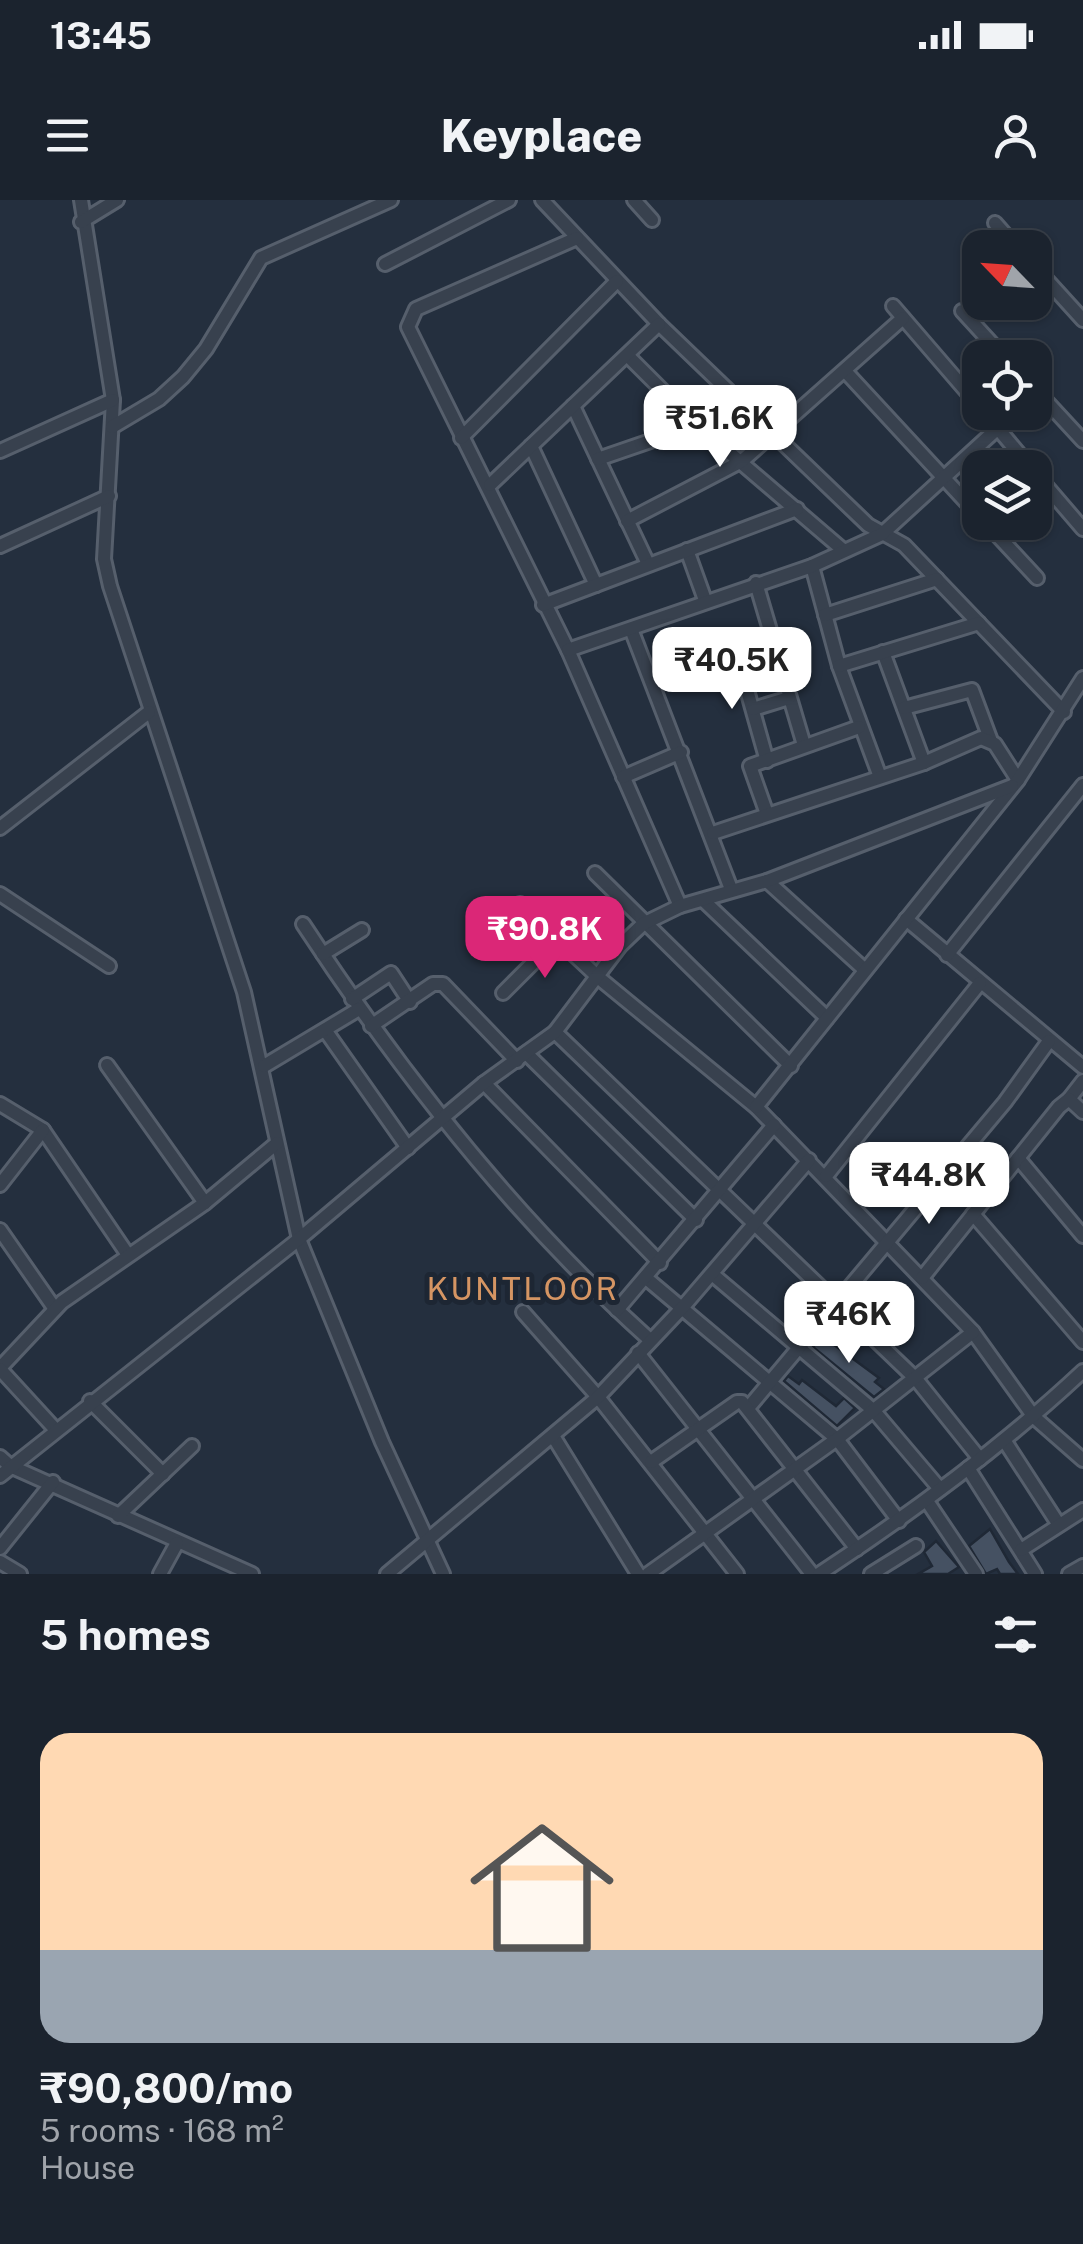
<!DOCTYPE html>
<html lang="en">
<head>
<meta charset="utf-8">
<style>
	body { margin:0; font-family:"Public Sans",sans-serif; background:#282f3a; color:#f1f3f6; height:100vh; display:flex; flex-direction:column; font-size:38px; white-space:nowrap }
	* { box-sizing:border-box; margin:0 }
	p { font-size:32px; color:#a0a4aa }
	.icon { flex:none; width:55px; height:55px; fill:none; stroke:currentColor; stroke-width:2; stroke-linecap:round; stroke-linejoin:round }
	.map { position:relative; height:1374px; overflow:hidden }
	.panel { display:flex; flex-direction:column; background:#1b232e; flex:1 }
	.panel>* { flex:none }
	.needle { width:65px; rotate:295deg }
	.controls { position:absolute; left:962px; top:30px; display:grid; gap:20px }
	.controls a { display:grid; place-items:center; width:90px; height:90px; border-radius:20px; background:#1b232e; box-shadow:0 2px 8px #0004,0 0 0 2px #39404a; font-size:50px }
	.price { position:absolute; translate:-50% -85px; padding:0 22px; border-radius:20px; background:#fff; color:#222; font-size:32px; line-height:65px; filter:drop-shadow(0 2px 5px #0008) }
	.price::after { content:''; position:absolute; left:50%; top:60px; width:30px; height:22px; margin-left:-15px; background:inherit; clip-path:polygon(0 0,100% 0,50% 100%) }
	.price.active { background:#db2777; color:#fff }
	ul { padding:0; list-style:none }
	li { display:grid; align-content:center; gap:20px; height:530px; padding:0 40px }
	li+li { border-top:2px solid #39404a }
	li span { display:grid; place-items:center; height:310px; border-radius:30px; color:#555 }
	li>.icon { margin-inline-start:auto }
	span .icon { width:180px; height:180px; fill:#fffc; stroke-width:1 }
	li b { font-size:42px }
	h2 { display:flex; justify-content:space-between; align-items:center; height:120px; padding:0 40px; font-size:42px }
	.status { display:flex; justify-content:space-between; align-items:center; height:70px; padding:0 50px; background:#1b232e; direction:ltr }
	.status svg { height:28px; fill:currentColor }
	header { display:flex; justify-content:space-between; align-items:center; height:130px; padding:0 40px; background:#1b232e; font-size:45px; font-weight:800 }
	.map>svg:first-child { display:block }
	.building { fill:#455162; stroke:#1f2835; stroke-width:2.5 }
	.lines { fill:none; stroke-linecap:round; stroke-linejoin:round }
	.minor-casing { stroke:#565f6c; stroke-width:18 }
	.minor { stroke:#38414e; stroke-width:12 }
	.labels { text-anchor:middle; stroke-width:10; stroke-linejoin:round; paint-order:stroke }
	.quarter-label { font-size:32px; letter-spacing:2.5px; fill:#d59563; stroke:#1d2633 }
</style>
</head>
<body>
<div class="status"><b>13:45</b><svg viewBox="0 0 49 12"><path d="M0 12V9h3v3zM5 12V6h3v6zM10 12V3h3v9zM15 12V0h3v12zM26 1h20v11H26zM47 4h2v5h-2z"/></svg></div>
<header><svg class="icon" aria-label="menu" viewBox="0 0 24 24"><path d="M4 6h16M4 12h16M4 18h16"/></svg>Keyplace<svg class="icon" aria-label="person" viewBox="0 0 24 24"><circle cx="12" cy="8" r="4"/><path d="M4 21q1-7 8-7t8 7"/></svg></header>
<div class="map">
<svg width="1083" height="1374" viewBox="0 0 1083 1374">
	<rect width="100%" height="100%" fill="#242f3e"/>
	<g class="building">
		<polygon points="822,1136 879,1178 875,1182 884,1189 874,1197 813,1147"/>
		<polygon points="788,1176 799,1184 802,1180 836,1206 844,1198 855,1208 837,1226 784,1181"/>
		<polygon points="990,1329 1009,1362 1018,1374 1000,1374 997,1369 986,1374 969,1346"/>
		<polygon points="936,1341 959,1367 948,1374 918,1374 932,1366 924,1352"/>
	</g>
	<g class="lines">
		<defs>
			<g id="minor">
				<polyline points="81,0 113,200 104,359 110,386 244,792 299,1039 382,1242 443,1374"/>
				<polyline points="542,0 659,124 868,325 904,345 1064,512"/>
				<polyline points="634,0 652,20"/>
				<polyline points="81,22 117,0"/>
				<polyline points="995,23 1017,48"/>
				<polyline points="577,38 416,109 408,127 568,450 680,706"/>
				<polyline points="385,64 509,0"/>
				<polyline points="1035,67 1083,120"/>
				<polyline points="893,106 980,207"/>
				<polyline points="962,111 1005,158"/>
				<polyline points="628,156 697,225 843,350"/>
				<polyline points="845,171 980,317"/>
				<polyline points="1035,189 1083,241"/>
				<polyline points="573,206 648,364"/>
				<polyline points="984,212 1031,268"/>
				<polyline points="112,227 159,199 183,177 206,149 261,58 391,0"/>
				<polyline points="461,238 617,81"/>
				<polyline points="531,246 596,385"/>
				<polyline points="0,251 113,200"/>
				<polyline points="598,259 697,225"/>
				<polyline points="1035,273 1083,329"/>
				<polyline points="490,285 659,124"/>
				<polyline points="627,321 742,261 903,118"/>
				<polyline points="985,322 1037,378"/>
				<polyline points="0,346 109,296"/>
				<polyline points="687,350 705,400"/>
				<polyline points="812,366 839,466 880,577"/>
				<polyline points="756,383 804,545"/>
				<polyline points="543,405 797,309"/>
				<polyline points="825,415 937,379"/>
				<polyline points="631,429 731,689"/>
				<polyline points="568,450 812,366 882,334 998,228"/>
				<polyline points="736,451 767,561"/>
				<polyline points="883,452 924,563"/>
				<polyline points="839,466 979,423"/>
				<polyline points="651,478 774,439"/>
				<polyline points="904,508 972,490 991,541"/>
				<polyline points="753,509 789,498"/>
				<polyline points="623,577 681,552"/>
				<polyline points="767,614 750,566 859,527"/>
				<polyline points="0,628 149,512"/>
				<polyline points="713,633 924,563 981,538 995,544 1018,580"/>
				<polyline points="595,673 791,866"/>
				<polyline points="767,681 865,770"/>
				<polyline points="0,694 109,766"/>
				<polyline points="703,700 827,818"/>
				<polyline points="520,704 599,778 756,907 973,1132 1034,1217 1083,1260"/>
				<polyline points="906,719 1083,867"/>
				<path d="M303,724C402,875 515,1019 650,1140"/>
				<polyline points="323,754 362,730"/>
				<polyline points="947,755 1083,585"/>
				<polyline points="503,793 557,739"/>
				<polyline points="352,799 391,773 410,802"/>
				<polyline points="371,826 433,784 443,784 517,861"/>
				<polyline points="325,830 408,948"/>
				<polyline points="555,832 916,1179 980,1259"/>
				<polyline points="526,853 696,1020"/>
				<polyline points="107,865 205,1003"/>
				<polyline points="264,866 359,809"/>
				<polyline points="484,883 660,1063"/>
				<polyline points="1069,899 1083,881"/>
				<polyline points="0,904 43,930 128,1055"/>
				<polyline points="756,907 1018,580 1083,478"/>
				<polyline points="1018,958 1083,1036"/>
				<polyline points="826,976 980,783"/>
				<polyline points="0,985 43,930"/>
				<polyline points="973,1014 1083,1142"/>
				<polyline points="0,1030 55,1109"/>
				<polyline points="712,1074 873,1210 940,1289"/>
				<polyline points="646,1078 837,1239 899,1321"/>
				<polyline points="922,1078 1059,907 1069,899 1083,912"/>
				<polyline points="617,1110 774,925"/>
				<polyline points="523,1112 598,1197 737,1374"/>
				<polyline points="638,1153 812,1374"/>
				<polyline points="0,1168 62,1102 205,1003 277,943"/>
				<polyline points="0,1169 55,1229"/>
				<polyline points="90,1201 163,1274"/>
				<polyline points="749,1207 1005,902 1049,841"/>
				<polyline points="553,1236 638,1374"/>
				<polyline points="1004,1240 1059,1325"/>
				<polyline points="0,1257 10,1266 252,1374"/>
				<polyline points="651,1262 737,1202 742,1202 857,1349"/>
				<polyline points="968,1268 1035,1374"/>
				<polyline points="0,1276 299,1039 484,883 555,832 620,746 643,724 680,706 767,681 1012,586"/>
				<polyline points="927,1301 976,1374"/>
				<polyline points="118,1316 192,1246"/>
				<polyline points="0,1348 53,1282"/>
				<polyline points="1021,1350 1083,1310"/>
				<polyline points="0,1362 20,1374"/>
				<polyline points="160,1374 177,1343"/>
				<polyline points="387,1374 598,1197 682,1108 809,960"/>
				<polyline points="648,1374 837,1239 973,1132"/>
				<path d="M819,1374C912,1313 1002,1247 1083,1171"/>
				<polyline points="871,1374 916,1346"/>
				<polyline points="1069,1374 1083,1366"/>
			</g>
		</defs>
		<use href="#minor" class="minor-casing"/>
		<use href="#minor" class="minor"/>
	</g>
	<g class="labels">
		<g class="quarter-label">
			<text x="523" y="1100">KUNTLOOR</text>
		</g>
	</g>
</svg>
<div class="controls">
<a><svg class="needle" viewBox="-14 -14 28 28"><path d="M0-13l5 13h-10z" fill="#e53935"/><path d="M0 13l5-13h-10z" fill="#a0a4aa"/></svg></a>
<a><svg class="icon" aria-label="locate" viewBox="0 0 24 24"><circle cx="12" cy="12" r="6"/><path d="M12 2v4M12 18v4M2 12h4M18 12h4"/></svg></a>
<a><svg class="icon" aria-label="layers" viewBox="0 0 24 24"><path d="M12 4l9 5-9 5-9-5zM3 14l9 5 9-5"/></svg></a>
</div>
<b class="price" style="left:720px;top:270px">₹51.6K</b>
<b class="price" style="left:732px;top:512px">₹40.5K</b>
<b class="price active" style="left:545px;top:781px">₹90.8K</b>
<b class="price" style="left:929px;top:1027px">₹44.8K</b>
<b class="price" style="left:849px;top:1166px">₹46K</b>
</div>
<section class="panel">
<h2>5 homes<svg class="icon" aria-label="filters" viewBox="0 0 24 24"><path d="M4 7h16M4 17h16"/><circle cx="9" cy="7" r="2"/><circle cx="15" cy="17" r="2"/></svg></h2>
<ul>
<li><span style="background:linear-gradient(#ffd9b3 70%,#9aa5b1 0)"><svg class="icon" aria-label="home" viewBox="0 0 24 24"><path d="M3 11l9-7 9 7M6 9v11h12V9"/></svg></span><div><b>₹90,800/mo</b><p>5 rooms · 168 m²</p><p>House</p></div></li>
</ul>
</section>
</body>
</html>
